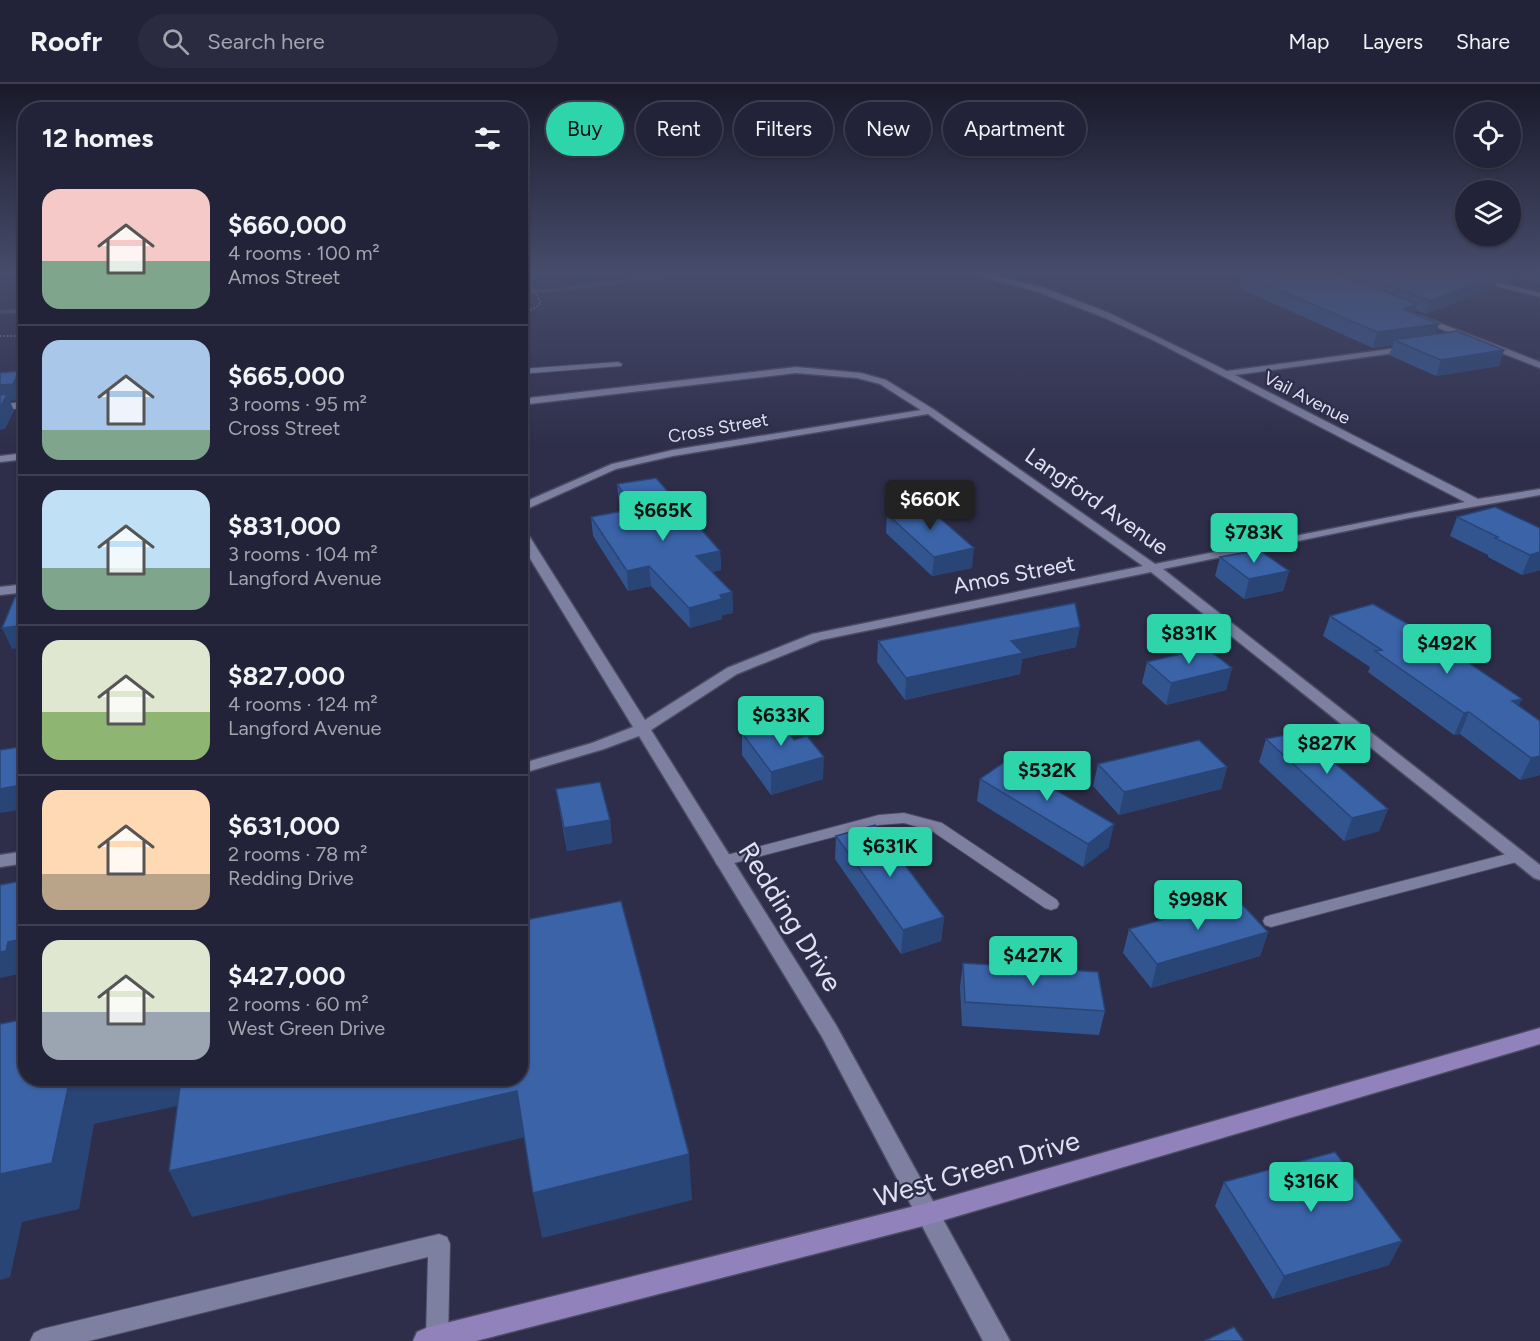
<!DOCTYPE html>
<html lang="en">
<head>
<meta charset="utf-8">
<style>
	body { margin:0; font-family:Figtree,sans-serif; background:#2a2a40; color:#f1f3f6; height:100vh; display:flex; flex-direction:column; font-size:22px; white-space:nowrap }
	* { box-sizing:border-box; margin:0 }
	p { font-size:20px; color:#a2a4ae }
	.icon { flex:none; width:33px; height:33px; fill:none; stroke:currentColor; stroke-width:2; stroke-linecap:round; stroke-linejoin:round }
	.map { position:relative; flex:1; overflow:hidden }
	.panel { position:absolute; left:18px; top:18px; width:510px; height:984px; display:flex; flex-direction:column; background:#222238; border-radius:24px; box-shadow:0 2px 4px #0004,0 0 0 2px #3f3f53 }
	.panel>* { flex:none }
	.top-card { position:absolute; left:546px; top:18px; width:570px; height:54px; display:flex; gap:12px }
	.fabs { position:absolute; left:1455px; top:18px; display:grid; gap:12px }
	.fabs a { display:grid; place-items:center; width:66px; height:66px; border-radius:50%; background:#222238; box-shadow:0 2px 4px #0004,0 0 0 2px #3f3f53; font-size:30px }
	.price { position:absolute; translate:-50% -51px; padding:0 14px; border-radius:6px; background:#2ed4aa; color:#111; font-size:20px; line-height:39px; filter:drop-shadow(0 2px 3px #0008) }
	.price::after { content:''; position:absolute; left:50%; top:36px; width:18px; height:14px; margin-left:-9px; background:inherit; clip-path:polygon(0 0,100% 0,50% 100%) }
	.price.on { background:#222; color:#fff }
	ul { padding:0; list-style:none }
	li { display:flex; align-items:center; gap:18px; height:150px; padding:0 24px }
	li+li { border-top:2px solid #3f3f53 }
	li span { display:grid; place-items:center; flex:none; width:168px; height:120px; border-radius:18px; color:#555 }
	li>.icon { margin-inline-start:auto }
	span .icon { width:72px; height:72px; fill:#fffc; stroke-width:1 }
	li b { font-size:26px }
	h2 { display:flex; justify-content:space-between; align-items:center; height:72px; padding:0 24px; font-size:26px }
	.tag { padding:0 21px; border-radius:27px; background:#222238; box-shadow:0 2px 4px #0004,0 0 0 2px #3f3f53; font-size:21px; line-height:54px }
	.tag.on { background:#2ed4aa; color:#111 }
	header { display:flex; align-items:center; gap:36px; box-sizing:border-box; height:84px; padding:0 30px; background:#222238; border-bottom:2px solid #3f3f53 }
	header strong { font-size:28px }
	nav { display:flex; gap:33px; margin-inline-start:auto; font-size:21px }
	.search { width:420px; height:54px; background:#2a2a40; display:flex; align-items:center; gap:15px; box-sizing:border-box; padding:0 21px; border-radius:33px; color:#a2a4ae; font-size:22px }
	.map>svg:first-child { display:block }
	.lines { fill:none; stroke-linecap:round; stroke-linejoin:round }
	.stream { fill:#435565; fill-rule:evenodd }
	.lane-casing { stroke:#4b4b62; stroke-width:2 }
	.street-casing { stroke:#4b4b62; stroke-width:3 }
	.secondary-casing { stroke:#4b4b62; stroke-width:3 }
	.path { stroke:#797a92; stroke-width:2; stroke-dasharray:1.5 2; stroke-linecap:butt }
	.lane { fill:#7e80a1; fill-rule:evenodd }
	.street { fill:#7e80a1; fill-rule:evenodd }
	.secondary { fill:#9182bb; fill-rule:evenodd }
	.wall { fill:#325590 }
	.shaded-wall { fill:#294576 }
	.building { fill:#3a63a8; stroke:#294576; stroke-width:1.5 }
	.labels { text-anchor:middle; stroke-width:4.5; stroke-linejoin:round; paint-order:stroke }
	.far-street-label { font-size:18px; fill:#e0e2f4; stroke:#2e2e4a }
	.street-label { font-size:22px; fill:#e0e2f4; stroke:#2e2e4a }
	.near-street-label { font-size:27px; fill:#e0e2f4; stroke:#2e2e4a }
</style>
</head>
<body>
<header>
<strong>Roofr</strong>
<div class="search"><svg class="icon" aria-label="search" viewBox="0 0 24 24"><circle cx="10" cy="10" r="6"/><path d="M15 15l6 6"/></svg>Search here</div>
<nav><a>Map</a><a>Layers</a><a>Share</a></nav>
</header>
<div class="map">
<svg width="1540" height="1257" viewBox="0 0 1540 1257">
	<rect width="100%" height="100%" fill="#2e2e4a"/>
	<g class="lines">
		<g class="stream">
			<polygon points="743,187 770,187 715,193 670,193 549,209 520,210 520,206 549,205 670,189"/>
			<polygon points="830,187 942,188 945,190 942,192"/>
			<polygon points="26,225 26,229 0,230 0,226"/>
		</g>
		<defs>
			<g id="lane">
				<polygon points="618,278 622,280 621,282 520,290 520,285"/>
				<polygon points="26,318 26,324 0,326 0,320"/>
				<polygon points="904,729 942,739 1057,816 1059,820 1057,824 1051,826 1045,824 932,747 904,739 879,741 723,782 717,781 715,777 717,773 723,772 879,731"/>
				<polygon points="1518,767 1524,768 1526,772 1524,776 1271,843 1265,841 1263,837 1265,833 1271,831"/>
				<polygon points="439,1150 447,1153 450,1160 448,1257 428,1257 426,1254 428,1173 89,1257 30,1257 34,1249 42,1245"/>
			</g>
			<g id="street">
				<polygon points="962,187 976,187 1044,204 1109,229 1227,287 1412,262 1413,264 1409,267 1235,291 1478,415 1540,405 1540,411 1409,434 1163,485 1540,781 1540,796 1534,794 1151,488 821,556 737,590 651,646 836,941 1010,1257 983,1257 822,953 639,652 604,665 520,690 520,680 592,659 633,643 520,458 520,444 526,447 645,636 727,584 812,550 1143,482 928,330 673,372 616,385 520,428 520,420 612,380 673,366 921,326 880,300 857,294 796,289 520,321 520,315 796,283 861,289 886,296 933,325 1155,480 1465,418 1155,257 1103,233 1038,208"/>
				<polygon points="1436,187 1451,187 1540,209 1540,213"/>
				<polygon points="1421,232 1540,278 1540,284 1418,236 1418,232"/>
				<polygon points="26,369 26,375 0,378 0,372"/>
				<polygon points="26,500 26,508 0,511 0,503"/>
				<polygon points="26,767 26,779 0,783 0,771"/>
			</g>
			<polygon id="secondary" points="1540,944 1540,960 927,1141 476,1257 413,1257 417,1248 426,1244 927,1119"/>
		</defs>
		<use href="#lane" class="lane-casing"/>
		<use href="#street" class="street-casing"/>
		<use href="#secondary" class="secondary-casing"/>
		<g class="path">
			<polyline points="520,228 533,225 541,219 527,193 548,187"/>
			<polyline points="0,252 26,252"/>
		</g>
		<use href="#lane" class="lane"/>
		<use href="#street" class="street"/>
		<use href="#secondary" class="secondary"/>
	</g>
	<g class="wall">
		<polygon points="1337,187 1540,187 1540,199 1520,195 1509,199 1498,196 1495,204 1426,230 1415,226 1414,230 1436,250 1504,266 1499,282 1436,292 1389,271 1393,261 1373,264 1239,204 1242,190 1336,189"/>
		<polygon points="617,400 720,467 721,486 712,488 732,508 733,529 722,531 722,535 690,544 651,502 628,507 593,452 591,433 624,427 619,419"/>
		<polygon points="1495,423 1540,486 1522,491 1488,473 1488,471 1450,452 1457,433"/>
		<polygon points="887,430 972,484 932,492 886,449"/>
		<polygon points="1220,473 1289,487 1283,507 1244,515 1215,492"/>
		<polygon points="1330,532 1519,622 1540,637 1540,691 1520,696 1460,650 1454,651 1368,588 1370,583 1323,552"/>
		<polygon points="878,557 1076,563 1022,575 1020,590 905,616 877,578"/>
		<polygon points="1147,578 1232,584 1226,606 1166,621 1142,599"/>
		<polygon points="742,649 823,695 771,711 742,671"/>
		<polygon points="1266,655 1388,725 1379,747 1344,757 1259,678"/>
		<polygon points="1098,680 1227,683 1221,705 1119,731 1093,702"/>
		<polygon points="980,695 1109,763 1083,783 977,717"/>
		<polygon points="557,705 610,736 612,759 567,767 560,728"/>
		<polygon points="836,752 944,833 941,857 901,870 835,775"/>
		<polygon points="1129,845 1268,848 1260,872 1151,904 1123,869"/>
		<polygon points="963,879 1105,927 1099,951 962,942 960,903"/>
		<polygon points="1224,1098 1389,1181 1273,1215 1215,1122"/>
	</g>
	<g class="shaded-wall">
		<polygon points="1513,187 1523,187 1520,195 1509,199"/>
		<polygon points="1500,191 1495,204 1426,230 1430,217"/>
		<polygon points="1417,220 1413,235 1403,225"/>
		<polygon points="1439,240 1434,255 1394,256 1393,261 1373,264 1377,248"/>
		<polygon points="1504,266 1499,282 1436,292 1441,276"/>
		<polygon points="19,287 25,304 19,316 10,317 14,327 5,345 0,346 0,301"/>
		<polygon points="974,464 972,484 932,492 934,473"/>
		<polygon points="720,467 721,486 697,492 696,472"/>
		<polygon points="1540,468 1540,486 1522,491 1530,471"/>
		<polygon points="649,482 651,502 628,507 627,487"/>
		<polygon points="1289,487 1283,507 1244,515 1249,495"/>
		<polygon points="732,508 733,529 722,531 722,535 690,544 689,524 720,511"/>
		<polygon points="26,541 26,563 12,565 2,544"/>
		<polygon points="1080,543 1076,563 1022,575 1020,590 905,616 906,594 1011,557"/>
		<polygon points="1232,584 1226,606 1166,621 1171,599"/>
		<polygon points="1522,615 1512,636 1512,617"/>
		<polygon points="1469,628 1460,650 1454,651 1464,629"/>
		<polygon points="1540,672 1540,691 1520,696 1531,674"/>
		<polygon points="824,673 823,695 771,711 771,688"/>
		<polygon points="1227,683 1221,705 1119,731 1124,708"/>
		<polygon points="26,700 26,725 0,729 0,705"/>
		<polygon points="1388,725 1379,747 1344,757 1352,734"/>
		<polygon points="610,736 612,759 567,767 564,744"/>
		<polygon points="1114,740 1109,763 1083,783 1088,760"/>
		<polygon points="944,833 941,857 901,870 903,846"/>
		<polygon points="26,841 26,881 21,882 19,890 0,894 0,868 8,858"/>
		<polygon points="1268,848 1260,872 1151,904 1157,880"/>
		<polygon points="70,994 195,994 205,1016 94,1040 79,1125 22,1138 10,1193 0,1196 0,1090"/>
		<polygon points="517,1007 526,1053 192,1133 169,1087"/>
		<polygon points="689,1070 692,1116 542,1154 533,1109"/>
		<polygon points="1402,1157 1389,1181 1273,1215 1284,1192"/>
	</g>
	<g class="building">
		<polygon points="1270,187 1333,187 1417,220 1403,225 1439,240 1377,248 1242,190"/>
		<polygon points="1353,187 1483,187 1500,191 1430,217"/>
		<polygon points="1457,247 1504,266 1441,276 1394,256"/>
		<polygon points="19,287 13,300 0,301 0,289"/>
		<polygon points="7,310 0,324 0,311"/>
		<polygon points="656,394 720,467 696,472 732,508 720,511 722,515 689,524 649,482 627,487 591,433 634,425 617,400"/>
		<polygon points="926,422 974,464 934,473 887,430"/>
		<polygon points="1495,423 1540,444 1540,468 1530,471 1495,454 1498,453 1457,433"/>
		<polygon points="1259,466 1289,487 1249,495 1220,473"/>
		<polygon points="26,512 26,541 2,544 15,513"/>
		<polygon points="1075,519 1080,543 1011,557 1023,569 906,594 878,557"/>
		<polygon points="1373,520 1432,554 1522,615 1512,617 1540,637 1540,672 1531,674 1469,628 1464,629 1375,567 1382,566 1330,532"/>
		<polygon points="1206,564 1232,584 1171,599 1147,578"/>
		<polygon points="780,638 794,656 807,652 824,673 771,688 742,649"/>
		<polygon points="1299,648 1388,725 1352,734 1266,655"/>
		<polygon points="1199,656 1227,683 1124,708 1098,680"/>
		<polygon points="26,662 26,700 0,705 0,666"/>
		<polygon points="1006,677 1114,740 1088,760 980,695"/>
		<polygon points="600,698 610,736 564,744 556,705"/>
		<polygon points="875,741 944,833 903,846 836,752"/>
		<polygon points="26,796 26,841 22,855 8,858 6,867 0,868 0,801"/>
		<polygon points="1237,815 1268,848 1157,880 1129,845"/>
		<polygon points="621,817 689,1070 533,1109 517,1007 169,1087 181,994 520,994 520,837"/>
		<polygon points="963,879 1098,888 1105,927 965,918"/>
		<polygon points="26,935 26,994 70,994 52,1079 0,1090 0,940"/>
		<polygon points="1335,1068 1402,1157 1284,1192 1224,1098"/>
		<polygon points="1234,1243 1244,1257 1204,1257"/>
	</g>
	<linearGradient id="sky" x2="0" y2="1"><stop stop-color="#191929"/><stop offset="0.52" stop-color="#464c6b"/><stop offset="1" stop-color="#464c6b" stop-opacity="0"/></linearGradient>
	<rect width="1540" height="363" fill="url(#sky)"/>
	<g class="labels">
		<g class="far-street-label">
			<text transform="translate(1307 314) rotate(27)" y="6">Vail Avenue</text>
			<text transform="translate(718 344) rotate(-10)" y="6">Cross Street</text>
		</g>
		<g class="street-label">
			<text transform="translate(1097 417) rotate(35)" y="8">Langford Avenue</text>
			<text transform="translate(1014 490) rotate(-11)" y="8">Amos Street</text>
		</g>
		<g class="near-street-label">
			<text transform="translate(790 833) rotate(58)" y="9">Redding Drive</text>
			<text transform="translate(977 1085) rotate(-16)" y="9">West Green Drive</text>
		</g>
	</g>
</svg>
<div class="fabs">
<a><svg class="icon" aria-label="locate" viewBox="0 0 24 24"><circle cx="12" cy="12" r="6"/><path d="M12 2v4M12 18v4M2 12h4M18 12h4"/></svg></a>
<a><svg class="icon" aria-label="layers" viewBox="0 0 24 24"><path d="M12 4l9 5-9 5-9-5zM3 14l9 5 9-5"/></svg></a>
</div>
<b class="price on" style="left:930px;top:447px">$660K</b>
<b class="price" style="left:663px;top:458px">$665K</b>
<b class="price" style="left:1254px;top:480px">$783K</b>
<b class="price" style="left:1189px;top:581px">$831K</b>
<b class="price" style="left:1447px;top:591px">$492K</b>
<b class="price" style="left:781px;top:663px">$633K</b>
<b class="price" style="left:1327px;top:691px">$827K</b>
<b class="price" style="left:1047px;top:718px">$532K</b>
<b class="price" style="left:890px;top:794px">$631K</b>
<b class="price" style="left:1198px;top:847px">$998K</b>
<b class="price" style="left:1033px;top:903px">$427K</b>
<b class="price" style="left:1311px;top:1129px">$316K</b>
<div class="top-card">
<a class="tag on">Buy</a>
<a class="tag">Rent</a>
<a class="tag">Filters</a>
<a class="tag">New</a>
<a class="tag">Apartment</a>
</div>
<section class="panel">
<h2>12 homes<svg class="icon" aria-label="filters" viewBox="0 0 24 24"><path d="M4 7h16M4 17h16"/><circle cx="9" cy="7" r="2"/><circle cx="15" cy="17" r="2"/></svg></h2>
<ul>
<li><span style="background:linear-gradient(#f6c9c9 60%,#7fa58c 0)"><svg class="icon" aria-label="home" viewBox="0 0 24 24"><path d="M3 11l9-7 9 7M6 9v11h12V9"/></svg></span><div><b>$660,000</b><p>4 rooms · 100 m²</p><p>Amos Street</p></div></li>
<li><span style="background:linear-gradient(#a9c7e8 75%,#7fa58c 0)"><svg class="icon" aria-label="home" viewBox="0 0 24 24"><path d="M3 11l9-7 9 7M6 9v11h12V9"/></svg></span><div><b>$665,000</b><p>3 rooms · 95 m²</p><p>Cross Street</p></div></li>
<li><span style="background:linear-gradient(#bfe0f5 65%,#7fa58c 0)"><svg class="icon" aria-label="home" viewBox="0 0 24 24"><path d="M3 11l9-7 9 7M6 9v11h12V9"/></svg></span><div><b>$831,000</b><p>3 rooms · 104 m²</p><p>Langford Avenue</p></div></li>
<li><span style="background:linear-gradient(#dfe7d0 60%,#8fb573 0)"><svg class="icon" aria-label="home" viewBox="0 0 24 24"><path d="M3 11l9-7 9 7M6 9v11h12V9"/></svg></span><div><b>$827,000</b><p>4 rooms · 124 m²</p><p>Langford Avenue</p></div></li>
<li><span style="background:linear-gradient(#ffd9b3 70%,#b9a48a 0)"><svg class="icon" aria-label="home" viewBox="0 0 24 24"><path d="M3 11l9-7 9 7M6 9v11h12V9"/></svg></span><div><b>$631,000</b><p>2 rooms · 78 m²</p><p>Redding Drive</p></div></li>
<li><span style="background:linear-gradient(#dfe7d0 60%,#9aa5b1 0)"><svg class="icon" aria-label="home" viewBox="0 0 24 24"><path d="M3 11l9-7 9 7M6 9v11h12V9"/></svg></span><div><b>$427,000</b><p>2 rooms · 60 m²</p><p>West Green Drive</p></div></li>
</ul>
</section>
</div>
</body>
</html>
